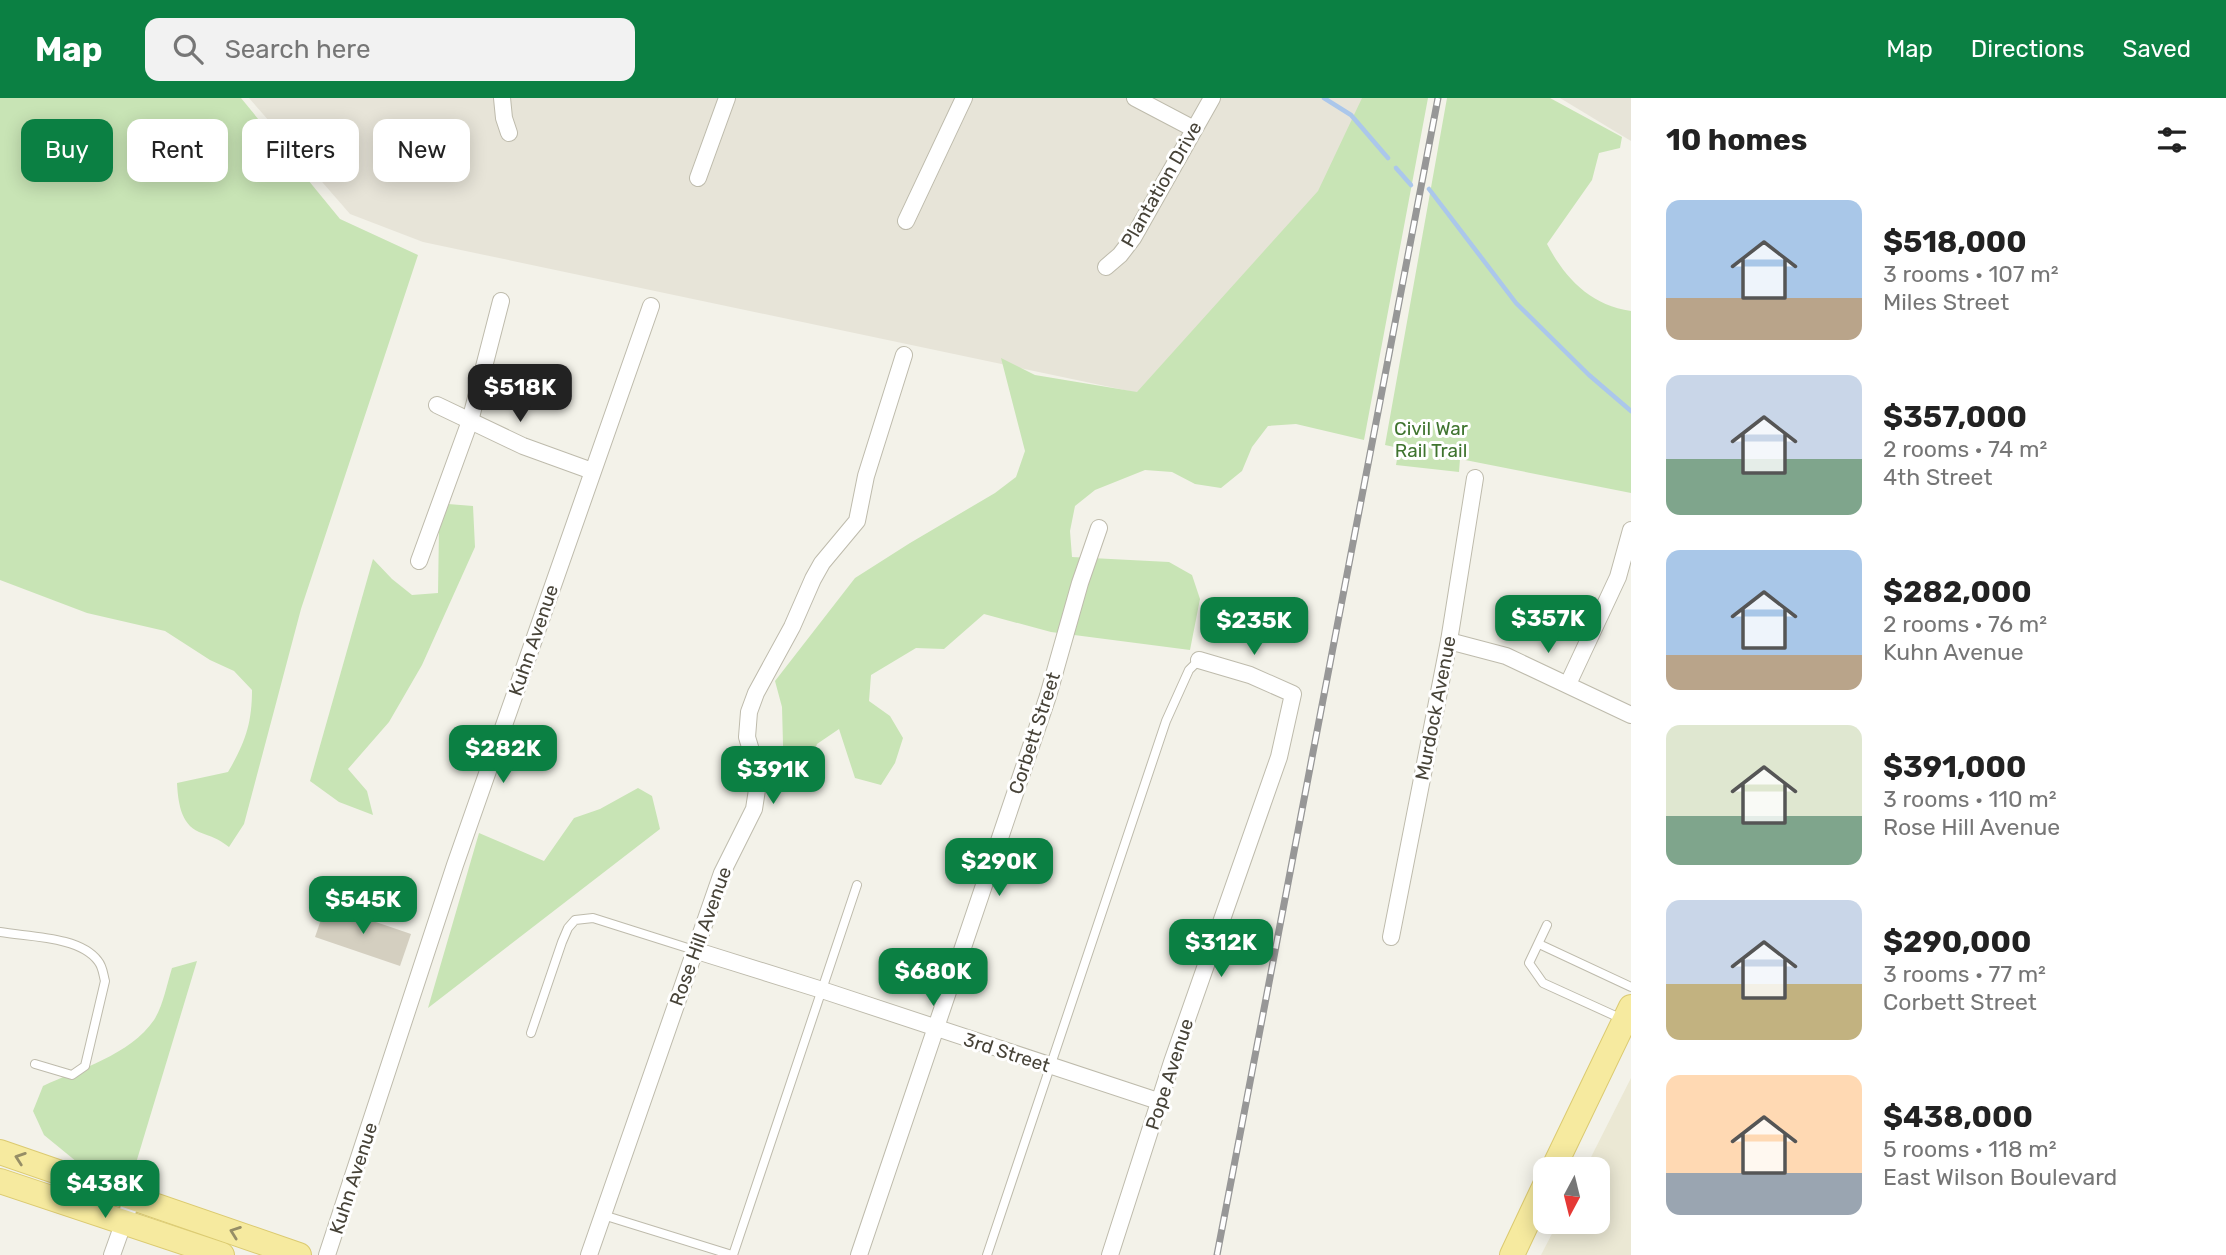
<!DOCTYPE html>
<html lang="en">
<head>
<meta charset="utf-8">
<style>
	body { margin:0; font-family:Rubik,sans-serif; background:#f2f2f2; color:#222; height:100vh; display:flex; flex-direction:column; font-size:26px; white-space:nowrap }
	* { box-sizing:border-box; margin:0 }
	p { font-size:23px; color:#767676 }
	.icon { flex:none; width:38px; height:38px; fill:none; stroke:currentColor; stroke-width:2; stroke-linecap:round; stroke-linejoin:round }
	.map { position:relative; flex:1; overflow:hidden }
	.details { display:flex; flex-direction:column; background:#fff; width:595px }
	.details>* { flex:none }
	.guide { position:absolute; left:21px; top:21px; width:665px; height:63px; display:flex; gap:14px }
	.needle { width:46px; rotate:187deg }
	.buttons { position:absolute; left:1533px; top:1059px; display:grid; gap:14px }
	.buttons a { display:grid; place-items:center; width:77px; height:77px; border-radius:14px; background:#fff; box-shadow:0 4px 18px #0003; font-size:35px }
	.price { position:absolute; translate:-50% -60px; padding:0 16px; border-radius:14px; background:#0b8043; color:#fff; font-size:23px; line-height:46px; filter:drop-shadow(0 2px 4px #0008) }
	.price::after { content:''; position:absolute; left:50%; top:42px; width:21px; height:16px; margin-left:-10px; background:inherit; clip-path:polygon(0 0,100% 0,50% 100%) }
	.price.selected { background:#222; color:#fff }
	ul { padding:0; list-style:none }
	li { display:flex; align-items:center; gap:21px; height:175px; padding:0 35px }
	li span { display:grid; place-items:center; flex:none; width:196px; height:140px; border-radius:14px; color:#555 }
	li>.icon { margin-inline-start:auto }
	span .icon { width:84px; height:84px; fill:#fffc; stroke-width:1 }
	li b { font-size:30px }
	h2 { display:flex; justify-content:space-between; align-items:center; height:84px; padding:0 35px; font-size:30px }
	.chip { padding:0 24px; border-radius:14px; background:#fff; box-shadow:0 4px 18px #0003; font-size:24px; line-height:63px }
	.chip.selected { background:#0b8043; color:#fff }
	header { display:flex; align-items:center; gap:42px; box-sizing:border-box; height:98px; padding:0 35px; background:#0b8043; color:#fff }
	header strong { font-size:33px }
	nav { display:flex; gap:38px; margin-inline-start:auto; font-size:24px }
	.search { width:490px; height:63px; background:#f2f2f2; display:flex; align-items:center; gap:18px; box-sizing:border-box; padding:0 24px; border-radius:14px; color:#767676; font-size:26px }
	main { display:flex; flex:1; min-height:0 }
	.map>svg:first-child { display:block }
	.residential { fill:#e7e4d8 }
	.education { fill:#ebe8d4 }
	.green { fill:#c8e4b5 }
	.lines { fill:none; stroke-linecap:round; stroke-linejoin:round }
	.stream { stroke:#abc7eb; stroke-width:4.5 }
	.building { fill:#d4cfc0 }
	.lane-casing { stroke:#bebbac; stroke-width:10 }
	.street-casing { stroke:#bebbac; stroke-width:18 }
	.primary-casing { stroke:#dbca70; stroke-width:26 }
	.lane { stroke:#fff; stroke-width:8 }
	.street { stroke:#fff; stroke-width:16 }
	.primary { stroke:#f6ea9f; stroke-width:24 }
	.rail-casing { stroke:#979797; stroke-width:7 }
	.rail { stroke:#fff; stroke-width:4.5; stroke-dasharray:13; stroke-linecap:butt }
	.oneway { stroke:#968e66 }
	.labels { text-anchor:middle; stroke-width:6; stroke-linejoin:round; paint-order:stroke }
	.street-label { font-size:19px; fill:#474338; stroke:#fff }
	.park-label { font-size:19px; fill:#3f742f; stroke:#fff }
</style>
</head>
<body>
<header>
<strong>Map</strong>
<div class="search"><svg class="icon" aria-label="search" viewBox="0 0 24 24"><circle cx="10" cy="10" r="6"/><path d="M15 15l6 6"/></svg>Search here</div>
<nav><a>Map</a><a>Directions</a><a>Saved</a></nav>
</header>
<main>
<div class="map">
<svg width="1631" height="1157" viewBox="0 0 1631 1157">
	<rect width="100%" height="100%" fill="#f3f2e9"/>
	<g class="residential">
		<polygon points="249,0 1395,0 1314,148 1148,297 423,144 350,116"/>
		<polygon points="1560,0 1631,0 1631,43"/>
	</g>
	<polygon class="education" points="1631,980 1631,1157 1541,1157 1558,1124 1598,1124 1598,1071 1585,1071"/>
	<g class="green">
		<path d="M0,0H241L340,121L418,157L301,511L244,726L229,749C217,740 212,739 199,734C180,726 178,702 177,685L228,674C245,645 252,626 252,592L234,573L210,562L165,533L87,515L0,482Z"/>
		<polygon points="1362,0 1428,0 1364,342 1296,326 1268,328 1252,349 1242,373 1221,390 1195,386 1172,374 1145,372 1095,392 1075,408 1070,433 1072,459 1169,464 1192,477 1200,501 1190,552 1051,534 984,516 944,551 916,550 871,577 869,603 890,618 903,640 895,665 881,687 855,680 839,631 817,646 808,672 784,683 782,609 775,583 855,480 910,445 995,395 1016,379 1025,353 1001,260 1035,277 1137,294 1318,93"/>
		<path d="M1447,0H1550L1622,39L1620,50L1599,55L1592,82L1547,146C1565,180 1590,207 1631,213V395L1460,361L1459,374L1396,367L1399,350L1385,347Z"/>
		<polygon points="448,406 473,408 475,449 422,567 389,624 348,671 367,693 373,717 339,704 310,683 373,461 392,481 412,497 438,495 439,431"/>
		<polygon points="638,690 652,698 660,731 428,910 479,735 544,763 574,720 600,711"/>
		<path d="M197,863L136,1065L124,1087L77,1064L44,1037L33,1013L43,988C79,971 130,957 154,922C163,908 167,886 172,870Z"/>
	</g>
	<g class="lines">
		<g class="stream">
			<polyline points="1324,0 1351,17 1388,60"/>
			<polyline points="1396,70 1411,87"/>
			<polyline points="1429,91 1516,205 1589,277 1631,313"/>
		</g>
	</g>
	<polygon class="building" points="326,807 411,836 400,868 315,839"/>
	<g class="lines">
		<defs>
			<g id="lane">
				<polyline points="1547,827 1529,865 1543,885 1622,921"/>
				<path d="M0,834C27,839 80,838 98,863C103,869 103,876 105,883L85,968L72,977L35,966"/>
				<polyline points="1539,846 1631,889"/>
				<polyline points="531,935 562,844 568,830 575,822 593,820 694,852"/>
				<polyline points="603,1117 732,1157"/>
				<polyline points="733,1157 857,787"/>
				<polyline points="987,1157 1166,623 1189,572 1199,562"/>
			</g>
			<g id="street">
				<polyline points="502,0 504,20 509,35"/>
				<polyline points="1135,0 1194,31"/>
				<polyline points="698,80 727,0"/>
				<polyline points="906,123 964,0"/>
				<polyline points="1106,169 1120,157 1133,140 1212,0"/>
				<polyline points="437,307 523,348 592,373"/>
				<polyline points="419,463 470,323 501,203"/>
				<polyline points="1449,543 1506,558 1631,617"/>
				<polyline points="1568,586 1618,479 1631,432"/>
				<polyline points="1391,839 1449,543 1475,380"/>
				<polyline points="694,852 822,892 1161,1004"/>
				<polyline points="112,1157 133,1098"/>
				<polyline points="327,1157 455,767 651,208"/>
				<polyline points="589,1157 722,775 754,711 759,679 747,639 749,614 756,595 792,529 813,481 822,465 857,423 866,378 904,257"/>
				<polyline points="859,1157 1048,598 1080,485 1099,430"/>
				<polyline points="1110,1157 1172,964 1279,659 1293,596 1250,577 1199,562"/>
			</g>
			<g id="primary">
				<polyline points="0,1054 299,1157"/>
				<polyline points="1553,1071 1631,909"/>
				<polyline points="0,1083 222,1157"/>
				<polyline points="1512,1157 1545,1087"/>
			</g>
		</defs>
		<use href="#lane" class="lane-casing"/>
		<use href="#street" class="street-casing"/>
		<use href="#primary" class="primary-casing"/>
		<use href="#lane" class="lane"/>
		<use href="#street" class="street"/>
		<use href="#primary" class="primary"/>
		<defs>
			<polyline id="rail" points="1217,1157 1438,0"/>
		</defs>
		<use href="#rail" class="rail-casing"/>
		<use href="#rail" class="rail"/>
	</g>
	<defs><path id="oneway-chevron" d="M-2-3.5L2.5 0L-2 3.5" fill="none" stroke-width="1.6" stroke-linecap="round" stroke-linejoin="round" transform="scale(1.75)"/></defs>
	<g class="oneway">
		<use href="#oneway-chevron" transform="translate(20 1060) rotate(-161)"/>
		<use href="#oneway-chevron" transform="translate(235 1134) rotate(-160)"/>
	</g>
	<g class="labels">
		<g class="street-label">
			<text transform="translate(1161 86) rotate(-60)" y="7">Plantation Drive</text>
			<text transform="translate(533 542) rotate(-71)" y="7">Kuhn Avenue</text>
			<text transform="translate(1435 610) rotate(-79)" y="7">Murdock Avenue</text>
			<text transform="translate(1034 635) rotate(-72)" y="7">Corbett Street</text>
			<text transform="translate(700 838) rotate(-70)" y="7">Rose Hill Avenue</text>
			<text transform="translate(1007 954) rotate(18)" y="7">3rd Street</text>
			<text transform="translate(1169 976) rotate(-72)" y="7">Pope Avenue</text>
			<text transform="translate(353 1080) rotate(-72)" y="7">Kuhn Avenue</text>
		</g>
		<g class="park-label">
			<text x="1431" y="337">Civil War<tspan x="1431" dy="22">Rail Trail</tspan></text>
		</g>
	</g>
</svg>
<div class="buttons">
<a><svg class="needle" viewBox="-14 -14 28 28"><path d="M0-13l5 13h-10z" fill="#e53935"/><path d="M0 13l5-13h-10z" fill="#767676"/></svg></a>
</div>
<b class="price selected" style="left:520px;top:326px">$518K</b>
<b class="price" style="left:1548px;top:557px">$357K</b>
<b class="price" style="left:1254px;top:559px">$235K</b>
<b class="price" style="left:503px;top:687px">$282K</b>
<b class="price" style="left:773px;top:708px">$391K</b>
<b class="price" style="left:999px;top:800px">$290K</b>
<b class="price" style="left:363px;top:838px">$545K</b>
<b class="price" style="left:1221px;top:881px">$312K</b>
<b class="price" style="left:933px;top:910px">$680K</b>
<b class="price" style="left:105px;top:1122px">$438K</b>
<div class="guide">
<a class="chip selected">Buy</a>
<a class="chip">Rent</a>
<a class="chip">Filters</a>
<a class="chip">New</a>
</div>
</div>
<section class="details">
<h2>10 homes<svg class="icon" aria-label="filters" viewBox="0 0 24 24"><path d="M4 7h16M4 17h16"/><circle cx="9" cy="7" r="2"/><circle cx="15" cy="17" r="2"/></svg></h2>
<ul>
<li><span style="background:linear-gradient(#a9c7e8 70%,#b9a48a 0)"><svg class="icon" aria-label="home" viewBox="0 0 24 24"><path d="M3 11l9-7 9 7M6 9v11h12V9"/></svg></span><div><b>$518,000</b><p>3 rooms · 107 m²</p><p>Miles Street</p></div></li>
<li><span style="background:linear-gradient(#c9d6e8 60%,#7fa58c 0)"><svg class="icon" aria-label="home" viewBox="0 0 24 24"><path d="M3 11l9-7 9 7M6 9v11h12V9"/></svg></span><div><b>$357,000</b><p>2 rooms · 74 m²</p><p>4th Street</p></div></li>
<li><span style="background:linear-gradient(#a9c7e8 75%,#b9a48a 0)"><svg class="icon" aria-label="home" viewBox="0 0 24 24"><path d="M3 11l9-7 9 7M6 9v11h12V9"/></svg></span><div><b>$282,000</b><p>2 rooms · 76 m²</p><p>Kuhn Avenue</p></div></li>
<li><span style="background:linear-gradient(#dfe7d0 65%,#7fa58c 0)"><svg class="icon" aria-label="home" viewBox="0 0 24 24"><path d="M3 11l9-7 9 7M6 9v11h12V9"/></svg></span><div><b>$391,000</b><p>3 rooms · 110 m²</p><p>Rose Hill Avenue</p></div></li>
<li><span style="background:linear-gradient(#c9d6e8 60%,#c2b280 0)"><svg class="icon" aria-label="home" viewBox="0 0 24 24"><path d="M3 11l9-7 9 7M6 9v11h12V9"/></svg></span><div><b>$290,000</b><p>3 rooms · 77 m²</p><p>Corbett Street</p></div></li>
<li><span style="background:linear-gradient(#ffd9b3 70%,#9aa5b1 0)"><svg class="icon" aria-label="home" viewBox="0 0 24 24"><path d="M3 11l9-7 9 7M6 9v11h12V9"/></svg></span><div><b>$438,000</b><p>5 rooms · 118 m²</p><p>East Wilson Boulevard</p></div></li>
</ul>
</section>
</main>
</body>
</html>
